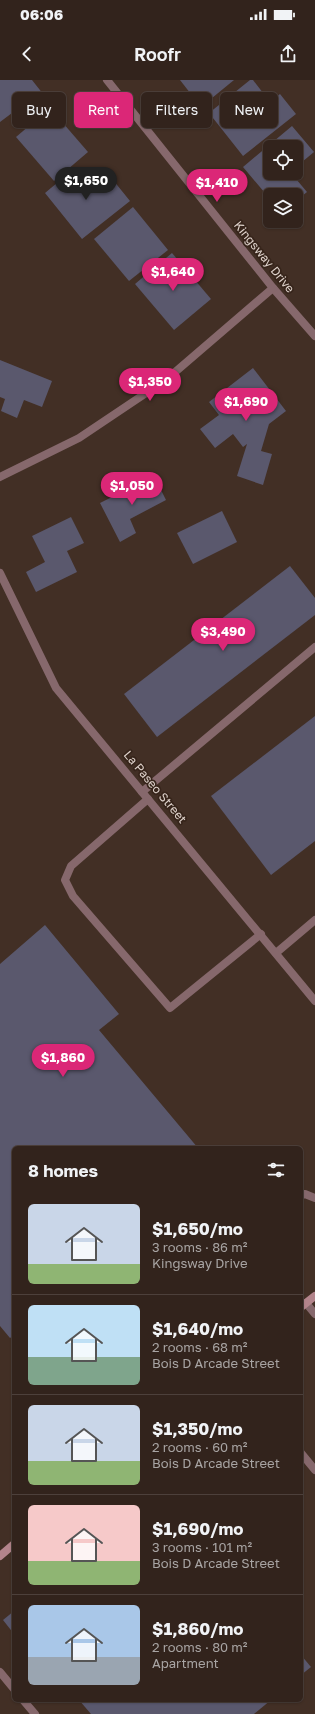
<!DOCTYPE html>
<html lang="en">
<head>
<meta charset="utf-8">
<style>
	body { margin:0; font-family:"Golos Text",sans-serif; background:#3a2b25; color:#f1f3f6; height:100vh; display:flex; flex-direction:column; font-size:15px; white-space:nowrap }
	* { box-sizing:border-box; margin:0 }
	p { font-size:13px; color:#a8a4a3 }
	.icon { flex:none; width:22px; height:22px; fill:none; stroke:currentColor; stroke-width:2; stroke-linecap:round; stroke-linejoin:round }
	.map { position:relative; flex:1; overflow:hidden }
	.drawer { position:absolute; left:12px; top:1066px; width:291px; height:556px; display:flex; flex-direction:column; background:#32231c; border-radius:6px; box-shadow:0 1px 3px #0004,0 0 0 1px #4d403b }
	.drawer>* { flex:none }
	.hud { position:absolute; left:12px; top:12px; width:291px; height:36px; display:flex; gap:8px }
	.controls { position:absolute; left:263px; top:60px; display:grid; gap:8px }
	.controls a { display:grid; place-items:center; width:40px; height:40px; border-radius:6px; background:#32231c; box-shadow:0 1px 3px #0004,0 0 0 1px #4d403b; font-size:20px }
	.price { position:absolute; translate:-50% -34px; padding:0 9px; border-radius:14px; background:#db2777; color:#fff; font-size:13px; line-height:26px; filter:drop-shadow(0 1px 2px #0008) }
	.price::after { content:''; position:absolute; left:50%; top:24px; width:12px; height:9px; margin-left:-6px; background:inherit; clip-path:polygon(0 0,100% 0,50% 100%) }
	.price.current { background:#222; color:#fff }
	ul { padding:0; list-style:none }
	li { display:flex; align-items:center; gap:12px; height:100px; padding:0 16px }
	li+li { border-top:1px solid #4d403b }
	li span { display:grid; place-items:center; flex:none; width:112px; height:80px; border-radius:6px; color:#555 }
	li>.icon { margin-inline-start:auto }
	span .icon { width:48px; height:48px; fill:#fffc; stroke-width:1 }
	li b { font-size:17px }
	h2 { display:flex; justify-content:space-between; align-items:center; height:48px; padding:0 16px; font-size:17px }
	.tag { padding:0 14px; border-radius:6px; background:#32231c; box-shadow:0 1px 3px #0004,0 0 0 1px #4d403b; font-size:14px; line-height:36px }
	.tag.current { background:#db2777; color:#fff }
	.status { display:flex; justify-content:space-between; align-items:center; height:28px; padding:0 20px; background:#32231c; direction:ltr }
	.status svg { height:11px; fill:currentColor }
	header { display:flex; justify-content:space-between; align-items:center; height:52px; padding:0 16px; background:#32231c; font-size:18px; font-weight:600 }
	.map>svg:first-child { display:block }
	.building { fill:#5a586d }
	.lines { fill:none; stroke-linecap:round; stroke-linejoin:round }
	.lane { stroke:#86686c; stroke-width:8 }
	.street { stroke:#86686c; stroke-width:8 }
	.secondary { stroke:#b3848b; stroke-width:8 }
	.labels { text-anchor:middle; stroke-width:3.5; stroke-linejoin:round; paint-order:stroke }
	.street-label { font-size:12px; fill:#dfd3cc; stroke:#37251b }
</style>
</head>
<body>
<div class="status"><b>06:06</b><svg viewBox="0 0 49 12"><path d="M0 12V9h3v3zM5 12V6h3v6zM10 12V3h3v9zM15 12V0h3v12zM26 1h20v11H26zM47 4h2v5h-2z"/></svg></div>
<header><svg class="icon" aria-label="back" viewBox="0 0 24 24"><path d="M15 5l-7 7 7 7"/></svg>Roofr<svg class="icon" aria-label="share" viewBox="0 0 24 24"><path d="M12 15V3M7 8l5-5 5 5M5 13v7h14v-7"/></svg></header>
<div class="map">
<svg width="315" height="1634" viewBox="0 0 315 1634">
	<rect width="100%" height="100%" fill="#422f25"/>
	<g class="building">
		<polygon points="0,0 32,0 47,19 23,38 16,30 0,42"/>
		<polygon points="180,0 234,0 201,27"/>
		<polygon points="250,0 253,0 270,22 280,14 296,34 243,76 209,33"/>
		<polygon points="50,28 88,72 54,101 16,57"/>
		<polygon points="292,46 314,72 296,87 296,67 270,67 270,93 291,93 307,112 296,121 296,115 270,115 270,119 243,87"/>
		<polygon points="76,87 93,108 109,95 130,121 82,159 45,113"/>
		<polygon points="133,127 168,170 129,201 94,159"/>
		<polygon points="172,173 211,219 174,250 135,204"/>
		<polygon points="0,280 52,301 42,327 24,320 17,338 1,331 5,319 0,317"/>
		<polygon points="253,288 286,331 269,344 261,371 272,374 263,405 237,396 247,364 243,367 233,354 215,368 200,349 219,335 209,322"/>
		<polygon points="154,396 166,420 130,439 136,453 120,462 100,423"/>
		<polygon points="222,431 237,462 193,484 177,453"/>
		<polygon points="71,437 84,463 67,471 77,492 36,512 26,492 45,482 32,456"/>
		<polygon points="290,486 315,518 315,535 157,657 124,614"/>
		<polygon points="315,636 315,761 271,795 211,716"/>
		<polygon points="45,845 119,934 99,950 198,1068 14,1068 14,1255 10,1258 0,1246 0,884"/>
		<polygon points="14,1531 14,1554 3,1540"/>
		<polygon points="301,1575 311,1587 301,1595"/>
		<polygon points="79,1620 271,1620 254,1634 91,1634"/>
	</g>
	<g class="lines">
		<g class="lane">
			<polyline points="142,712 315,567"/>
			<polyline points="148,719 71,786 65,800 73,816 170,928 261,854"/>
			<polyline points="276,873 315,840"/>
			<polyline points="301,1115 305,1114 315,1118"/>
			<polyline points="306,1223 315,1234"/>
			<polyline points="301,1373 315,1390"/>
		</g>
		<g class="street">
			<polyline points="107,0 273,208 315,256"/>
			<polyline points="0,397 79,358 167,299 273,208"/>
			<polyline points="0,493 56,608 315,921"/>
			<polyline points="0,1592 14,1609"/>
			<polyline points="23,1620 35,1634"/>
		</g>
		<g class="secondary">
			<polyline points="301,1227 315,1216"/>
			<polyline points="0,1476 14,1464"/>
		</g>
	</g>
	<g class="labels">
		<g class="street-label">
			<text transform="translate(264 177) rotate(51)" y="4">Kingsway Drive</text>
			<text transform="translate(155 707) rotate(50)" y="4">La Paseo Street</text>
		</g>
	</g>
</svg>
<div class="controls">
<a><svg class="icon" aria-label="locate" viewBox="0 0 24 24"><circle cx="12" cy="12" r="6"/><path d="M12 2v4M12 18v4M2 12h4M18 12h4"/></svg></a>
<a><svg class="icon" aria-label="layers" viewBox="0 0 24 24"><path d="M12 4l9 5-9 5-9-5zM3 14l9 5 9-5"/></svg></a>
</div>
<b class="price current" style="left:86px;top:121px">$1,650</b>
<b class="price" style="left:217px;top:123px">$1,410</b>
<b class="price" style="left:173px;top:212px">$1,640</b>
<b class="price" style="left:150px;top:322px">$1,350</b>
<b class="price" style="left:246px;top:342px">$1,690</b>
<b class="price" style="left:132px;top:426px">$1,050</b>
<b class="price" style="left:223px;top:572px">$3,490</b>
<b class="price" style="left:63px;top:998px">$1,860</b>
<div class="hud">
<a class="tag">Buy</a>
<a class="tag current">Rent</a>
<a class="tag">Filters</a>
<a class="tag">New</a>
</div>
<section class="drawer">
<h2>8 homes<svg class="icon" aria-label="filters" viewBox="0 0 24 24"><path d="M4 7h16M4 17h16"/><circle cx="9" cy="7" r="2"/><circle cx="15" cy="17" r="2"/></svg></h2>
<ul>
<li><span style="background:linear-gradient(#c9d6e8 75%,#8fb573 0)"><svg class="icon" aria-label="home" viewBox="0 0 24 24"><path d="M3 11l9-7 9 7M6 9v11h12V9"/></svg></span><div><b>$1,650/mo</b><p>3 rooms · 86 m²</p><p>Kingsway Drive</p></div></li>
<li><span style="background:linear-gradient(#bfe0f5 65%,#7fa58c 0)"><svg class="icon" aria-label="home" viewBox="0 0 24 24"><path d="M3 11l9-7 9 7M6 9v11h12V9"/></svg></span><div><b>$1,640/mo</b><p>2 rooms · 68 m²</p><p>Bois D Arcade Street</p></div></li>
<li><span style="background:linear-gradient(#c9d6e8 70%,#8fb573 0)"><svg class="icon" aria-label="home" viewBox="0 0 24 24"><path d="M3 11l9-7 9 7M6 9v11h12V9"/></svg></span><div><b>$1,350/mo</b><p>2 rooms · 60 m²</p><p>Bois D Arcade Street</p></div></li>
<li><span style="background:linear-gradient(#f6c9c9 70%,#8fb573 0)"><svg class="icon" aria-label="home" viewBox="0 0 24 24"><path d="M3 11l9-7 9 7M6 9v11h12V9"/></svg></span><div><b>$1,690/mo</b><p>3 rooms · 101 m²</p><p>Bois D Arcade Street</p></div></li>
<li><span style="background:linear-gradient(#a9c7e8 65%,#9aa5b1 0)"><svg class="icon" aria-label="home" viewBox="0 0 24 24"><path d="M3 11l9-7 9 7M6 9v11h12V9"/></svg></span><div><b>$1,860/mo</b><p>2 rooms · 80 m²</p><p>Apartment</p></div></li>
</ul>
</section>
</div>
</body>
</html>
